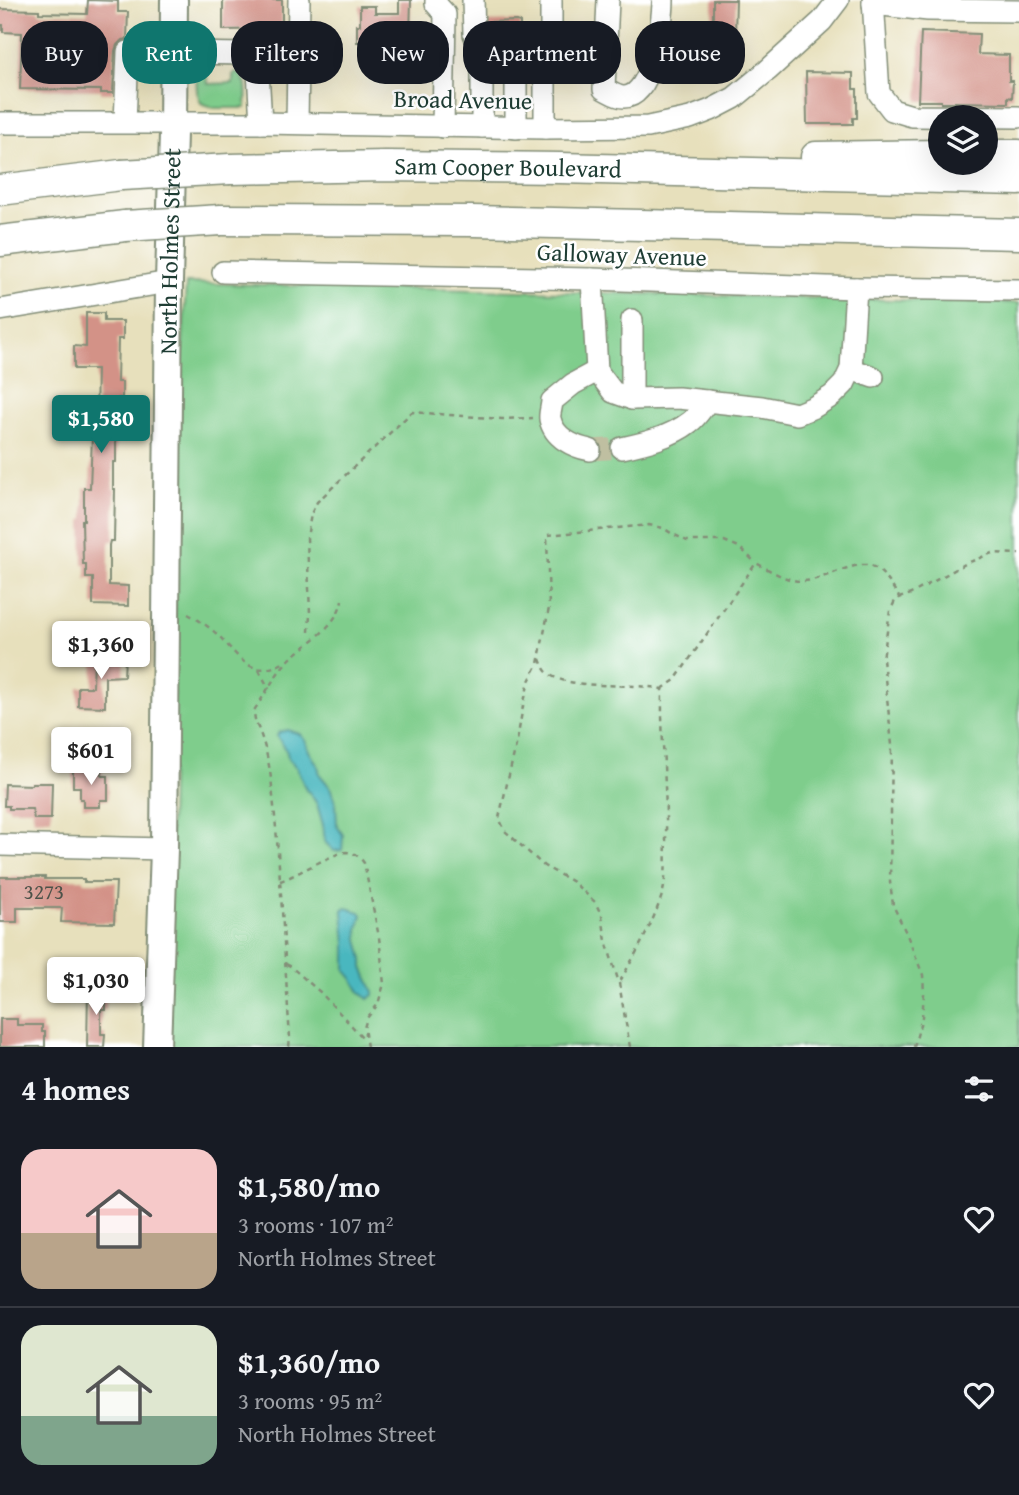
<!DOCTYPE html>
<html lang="en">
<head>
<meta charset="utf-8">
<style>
	body { margin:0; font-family:"Gentium Book Plus",serif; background:#20242c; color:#f1f3f6; height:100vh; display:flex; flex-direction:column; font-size:26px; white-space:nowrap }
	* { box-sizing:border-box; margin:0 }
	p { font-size:23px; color:#9ea1a6 }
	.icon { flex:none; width:38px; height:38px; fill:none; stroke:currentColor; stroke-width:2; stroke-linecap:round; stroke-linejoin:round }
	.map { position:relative; height:1047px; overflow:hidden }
	.details { display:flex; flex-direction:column; background:#171b24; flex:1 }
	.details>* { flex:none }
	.guide { position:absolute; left:21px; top:21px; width:978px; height:63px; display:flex; gap:14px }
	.tools { position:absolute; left:928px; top:105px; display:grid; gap:14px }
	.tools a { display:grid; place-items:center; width:70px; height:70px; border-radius:50%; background:#171b24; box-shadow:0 7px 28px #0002; font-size:35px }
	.price { position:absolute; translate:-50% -60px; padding:0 16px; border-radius:7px; background:#fff; color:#222; font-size:23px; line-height:46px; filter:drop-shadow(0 2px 4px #0008) }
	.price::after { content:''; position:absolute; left:50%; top:42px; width:21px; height:16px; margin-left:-10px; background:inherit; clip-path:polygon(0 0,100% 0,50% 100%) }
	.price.on { background:#0f766e; color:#fff }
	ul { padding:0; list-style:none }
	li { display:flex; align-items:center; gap:21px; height:175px; padding:0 21px }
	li+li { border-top:2px solid #363941 }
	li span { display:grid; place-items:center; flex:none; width:196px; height:140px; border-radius:21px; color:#555 }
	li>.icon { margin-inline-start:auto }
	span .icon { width:84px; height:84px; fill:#fffc; stroke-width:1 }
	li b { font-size:30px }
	h2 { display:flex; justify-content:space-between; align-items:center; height:84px; padding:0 21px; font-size:30px }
	.tag { padding:0 24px; border-radius:28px; background:#171b24; box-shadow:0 7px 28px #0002; font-size:24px; line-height:63px }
	.tag.on { background:#0f766e; color:#fff }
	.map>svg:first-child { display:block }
	.green { fill:#7fcd8c; stroke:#4f8560; stroke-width:2 }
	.water { fill:#48b7bf; stroke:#347a7a; stroke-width:2 }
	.building { fill:#d39287 }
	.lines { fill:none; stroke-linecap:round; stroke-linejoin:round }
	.minor-tunnel { stroke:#bfbfa1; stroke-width:21; stroke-dasharray:21 10; stroke-linecap:butt }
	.minor-casing { stroke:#838e78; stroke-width:24 }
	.major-casing { stroke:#838e78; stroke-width:30 }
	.highway-casing { stroke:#838e78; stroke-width:33 }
	.path { stroke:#838e78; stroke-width:2.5; stroke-dasharray:5 5; stroke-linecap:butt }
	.minor { stroke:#fff; stroke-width:21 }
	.major { stroke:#fff; stroke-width:26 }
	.highway { stroke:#fff; stroke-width:30 }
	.highway-bridge-casing { stroke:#838e78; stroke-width:33; stroke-linecap:butt }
	.highway-bridge { stroke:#fff; stroke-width:30 }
	.labels { text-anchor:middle; stroke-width:5; stroke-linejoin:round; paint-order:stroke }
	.number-label { font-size:21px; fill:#4c5249 }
	.street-label { font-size:24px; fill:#1f3d34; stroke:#fff }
</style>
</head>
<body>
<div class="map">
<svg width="1019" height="1047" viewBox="0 0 1019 1047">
	<rect width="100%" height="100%" fill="#fff"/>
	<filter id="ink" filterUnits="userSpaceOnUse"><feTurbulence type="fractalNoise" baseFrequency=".0143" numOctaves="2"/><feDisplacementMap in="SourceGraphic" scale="14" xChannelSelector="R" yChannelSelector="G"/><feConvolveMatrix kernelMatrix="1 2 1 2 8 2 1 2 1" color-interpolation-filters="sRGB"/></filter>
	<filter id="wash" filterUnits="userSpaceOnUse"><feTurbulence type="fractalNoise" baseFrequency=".00686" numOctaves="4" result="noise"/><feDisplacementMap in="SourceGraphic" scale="28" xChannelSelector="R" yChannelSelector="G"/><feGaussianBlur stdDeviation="1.57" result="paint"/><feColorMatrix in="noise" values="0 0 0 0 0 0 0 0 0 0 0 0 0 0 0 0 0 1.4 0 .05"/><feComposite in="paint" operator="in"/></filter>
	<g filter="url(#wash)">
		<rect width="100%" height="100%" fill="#e7e0bc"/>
		<g class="green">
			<path d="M202,71L206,72L208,84L233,83V75L235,72C250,77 246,95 246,108H215L201,103L197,92L196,73Z"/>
			<polygon points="186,283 1019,303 1019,1047 165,1047 179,419"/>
		</g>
		<g class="water">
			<polygon points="288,730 300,734 306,742 309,751 318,766 320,775 330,787 336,805 337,826 343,835 342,850 334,851 325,842 323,825 317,804 310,793 306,790 297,768 288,758 287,752 277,736 279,732"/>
			<polygon points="347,908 360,912 362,915 358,929 358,940 363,959 363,968 374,992 374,995 368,999 360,992 352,978 346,971 346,943 343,912 343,909"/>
		</g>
		<g id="blocks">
			<g class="building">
				<polygon points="88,0 118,1 118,12 128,12 127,39 122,40 117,45 115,51 113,93 101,93 101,90 20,89 22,33 3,32 3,25 0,25 0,9 39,10 39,13 87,14"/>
				<polygon points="223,0 282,0 282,29 223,30"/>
				<polygon points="399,0 411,0 410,35 375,35 375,42 357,42 357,25 360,25 360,6 375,6 375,13 399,13"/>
				<polygon points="713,0 736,0 735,35 713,35"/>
				<polygon points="516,21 520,22 520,35 515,34 507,38 490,38 487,31 487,22"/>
				<polygon points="921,32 979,34 978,54 1009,55 1009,81 1013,81 1012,98 1008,97 1008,103 955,102 955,103 941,103 941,101 918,101"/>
				<polygon points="806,72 853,73 853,89 857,89 857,118 853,118 853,124 807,124"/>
				<polygon points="86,313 104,313 104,321 123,321 123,339 118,339 117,382 122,382 122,398 119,398 119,437 116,437 116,462 113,462 113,489 115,489 114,541 110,541 109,545 109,585 128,586 128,606 93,605 93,578 86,578 86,564 83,564 82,520 84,520 84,488 90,488 92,436 79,436 80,416 96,416 97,369 74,369 74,346 86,347"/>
				<polygon points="94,657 121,657 121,659 125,659 124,676 105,677 105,707 78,706 78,687 93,687"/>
				<polygon points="73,770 102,770 102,776 108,776 108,800 100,800 100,807 83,807 83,799 80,799 80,787 73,787"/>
				<polygon points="32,783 52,783 51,819 34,819 32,809 9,809 9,806 4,806 5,784 32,785"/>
				<polygon points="0,877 45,877 45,879 84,879 84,882 116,882 114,923 61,922 62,908 17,908 17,922 0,922"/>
				<polygon points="88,988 106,988 106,1010 101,1010 101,1034 105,1034 104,1047 87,1047"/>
				<polygon points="0,1019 17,1019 17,1025 42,1025 42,1032 45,1032 45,1047 0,1047"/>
			</g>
		</g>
	</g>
	<g filter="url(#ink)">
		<use href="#blocks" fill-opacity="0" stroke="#838e78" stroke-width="2"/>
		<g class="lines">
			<polyline class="minor-tunnel" points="590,450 622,448"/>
			<defs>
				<g id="minor">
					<polyline points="436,0 436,4 445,14 443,127"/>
					<polyline points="473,0 474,34 482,52 482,127"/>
					<path d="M608,0L604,89C610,92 617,97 624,97C653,97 663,21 663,0"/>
					<polyline points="873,0 879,93 892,110 912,116 1019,117"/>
					<polyline points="873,4 928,10 1019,11"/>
					<polyline points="516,47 516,128"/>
					<polyline points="125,122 128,52 245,54 253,60 258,71 261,123"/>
					<polyline points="0,123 261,123 545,128 648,127 690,118 711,110 734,98 768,70 822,21 838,0"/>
					<polyline points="297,123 299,0"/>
					<polyline points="545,128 545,61 551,27 551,0"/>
					<polyline points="223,272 592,279 856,288 1019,290"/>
					<polyline points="592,279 597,371 613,392 632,399 678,398 762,407 797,414 814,407 832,396 844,384 851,369 856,288"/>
					<polyline points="0,310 169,282"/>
					<polyline points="632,320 632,399"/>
					<polyline points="851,369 873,377"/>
					<path d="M622,448C645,443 671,437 690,422C697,417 702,408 708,401"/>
					<path d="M590,450C574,447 554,438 550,419C549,414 552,406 552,401L573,384L597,371"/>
					<polyline points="0,845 164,849"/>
				</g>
				<g id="major">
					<path id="s1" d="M157,1047L164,849L169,282L173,133L174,0"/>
				</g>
				<g id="highway">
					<polyline points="985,155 1019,155"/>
					<polyline points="816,157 940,155"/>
					<path id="s2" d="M230,169L386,166L560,168L1019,180"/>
					<polyline points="0,190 121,175"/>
					<polyline points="221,220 473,221 1019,234"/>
					<polyline points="0,241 125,226"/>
				</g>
			</defs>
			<use href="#minor" class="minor-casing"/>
			<use href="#major" class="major-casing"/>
			<use href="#highway" class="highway-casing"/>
			<g class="path">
				<path d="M188,614C199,620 211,628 220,637C241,659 252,680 285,662"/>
				<polyline points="309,632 310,614 307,538 311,514 317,502 412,412 502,419 533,418"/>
				<path d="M540,659C542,664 544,670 548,673C568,691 635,682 662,689C661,740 667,790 666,841C665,858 667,879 662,895C652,926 635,955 619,983"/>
				<polyline points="259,670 269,689"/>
				<path d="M662,689L675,680L756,563C770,570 786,581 802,581C811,581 820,578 828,575C870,559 875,559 899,597"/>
				<path d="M280,881C298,875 330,854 346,852C354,852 360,857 364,863L379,937L384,984L378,1004L367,1018L364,1028L367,1047"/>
				<polyline points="286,964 290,966 320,992 364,1039"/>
				<path d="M289,1047L290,1038C284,954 281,870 272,787C270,767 266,748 259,730C256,723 253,717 255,709C265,695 277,671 289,660C308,642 337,627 342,600"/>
				<polyline points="630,1047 619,983 606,941 602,916 595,902 573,882 544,866 505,831 499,818 517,741 523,706 529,681 538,664 549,608 547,535 649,525 663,528 671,533 687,541 724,541 739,547 756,563"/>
				<polyline points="914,1047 922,1017 924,994 923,975 907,935 893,905 890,882 892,745 883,659 890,611 895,601 899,598 911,594 965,564 992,553 1019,554"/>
			</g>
			<use href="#minor" class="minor"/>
			<use href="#major" class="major"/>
			<use href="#highway" class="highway"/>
			<defs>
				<g id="highway-bridge">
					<polyline points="121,175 230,169"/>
					<polyline points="125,226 221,220"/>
				</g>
			</defs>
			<use href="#highway-bridge" class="highway-bridge-casing"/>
			<use href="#highway-bridge" class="highway-bridge"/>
		</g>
	</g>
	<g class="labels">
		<g class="number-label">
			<text x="44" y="899">3273</text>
		</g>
		<g class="street-label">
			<text transform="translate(463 100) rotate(1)" y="8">Broad Avenue</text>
			<text dy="8" stroke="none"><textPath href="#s2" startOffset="278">Sam Cooper Boulevard</textPath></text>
			<text dy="8" stroke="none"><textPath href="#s1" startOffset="796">North Holmes Street</textPath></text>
			<text transform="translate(622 255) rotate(2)" y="8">Galloway Avenue</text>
		</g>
	</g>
</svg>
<div class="tools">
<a><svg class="icon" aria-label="layers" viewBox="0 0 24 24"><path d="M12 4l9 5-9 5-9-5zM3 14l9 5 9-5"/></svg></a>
</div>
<b class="price on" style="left:101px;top:455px">$1,580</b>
<b class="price" style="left:101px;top:681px">$1,360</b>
<b class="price" style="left:91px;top:787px">$601</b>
<b class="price" style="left:96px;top:1017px">$1,030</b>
<div class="guide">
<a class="tag">Buy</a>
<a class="tag on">Rent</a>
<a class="tag">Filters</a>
<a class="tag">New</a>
<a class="tag">Apartment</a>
<a class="tag">House</a>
</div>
</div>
<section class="details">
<h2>4 homes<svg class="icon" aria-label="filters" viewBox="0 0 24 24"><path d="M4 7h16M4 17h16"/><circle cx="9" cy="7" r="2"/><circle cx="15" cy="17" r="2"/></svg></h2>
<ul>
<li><span style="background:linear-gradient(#f6c9c9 60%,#b9a48a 0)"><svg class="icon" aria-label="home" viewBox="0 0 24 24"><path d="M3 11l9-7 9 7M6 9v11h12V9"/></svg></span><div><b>$1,580/mo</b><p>3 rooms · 107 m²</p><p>North Holmes Street</p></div><svg class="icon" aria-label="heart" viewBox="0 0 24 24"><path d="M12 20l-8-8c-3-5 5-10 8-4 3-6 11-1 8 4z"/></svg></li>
<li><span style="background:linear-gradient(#dfe7d0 65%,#7fa58c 0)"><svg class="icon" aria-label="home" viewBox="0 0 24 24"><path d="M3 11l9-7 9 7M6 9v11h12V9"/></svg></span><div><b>$1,360/mo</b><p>3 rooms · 95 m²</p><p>North Holmes Street</p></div><svg class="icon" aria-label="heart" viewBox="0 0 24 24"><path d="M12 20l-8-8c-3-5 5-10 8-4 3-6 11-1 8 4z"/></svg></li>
</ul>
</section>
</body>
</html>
